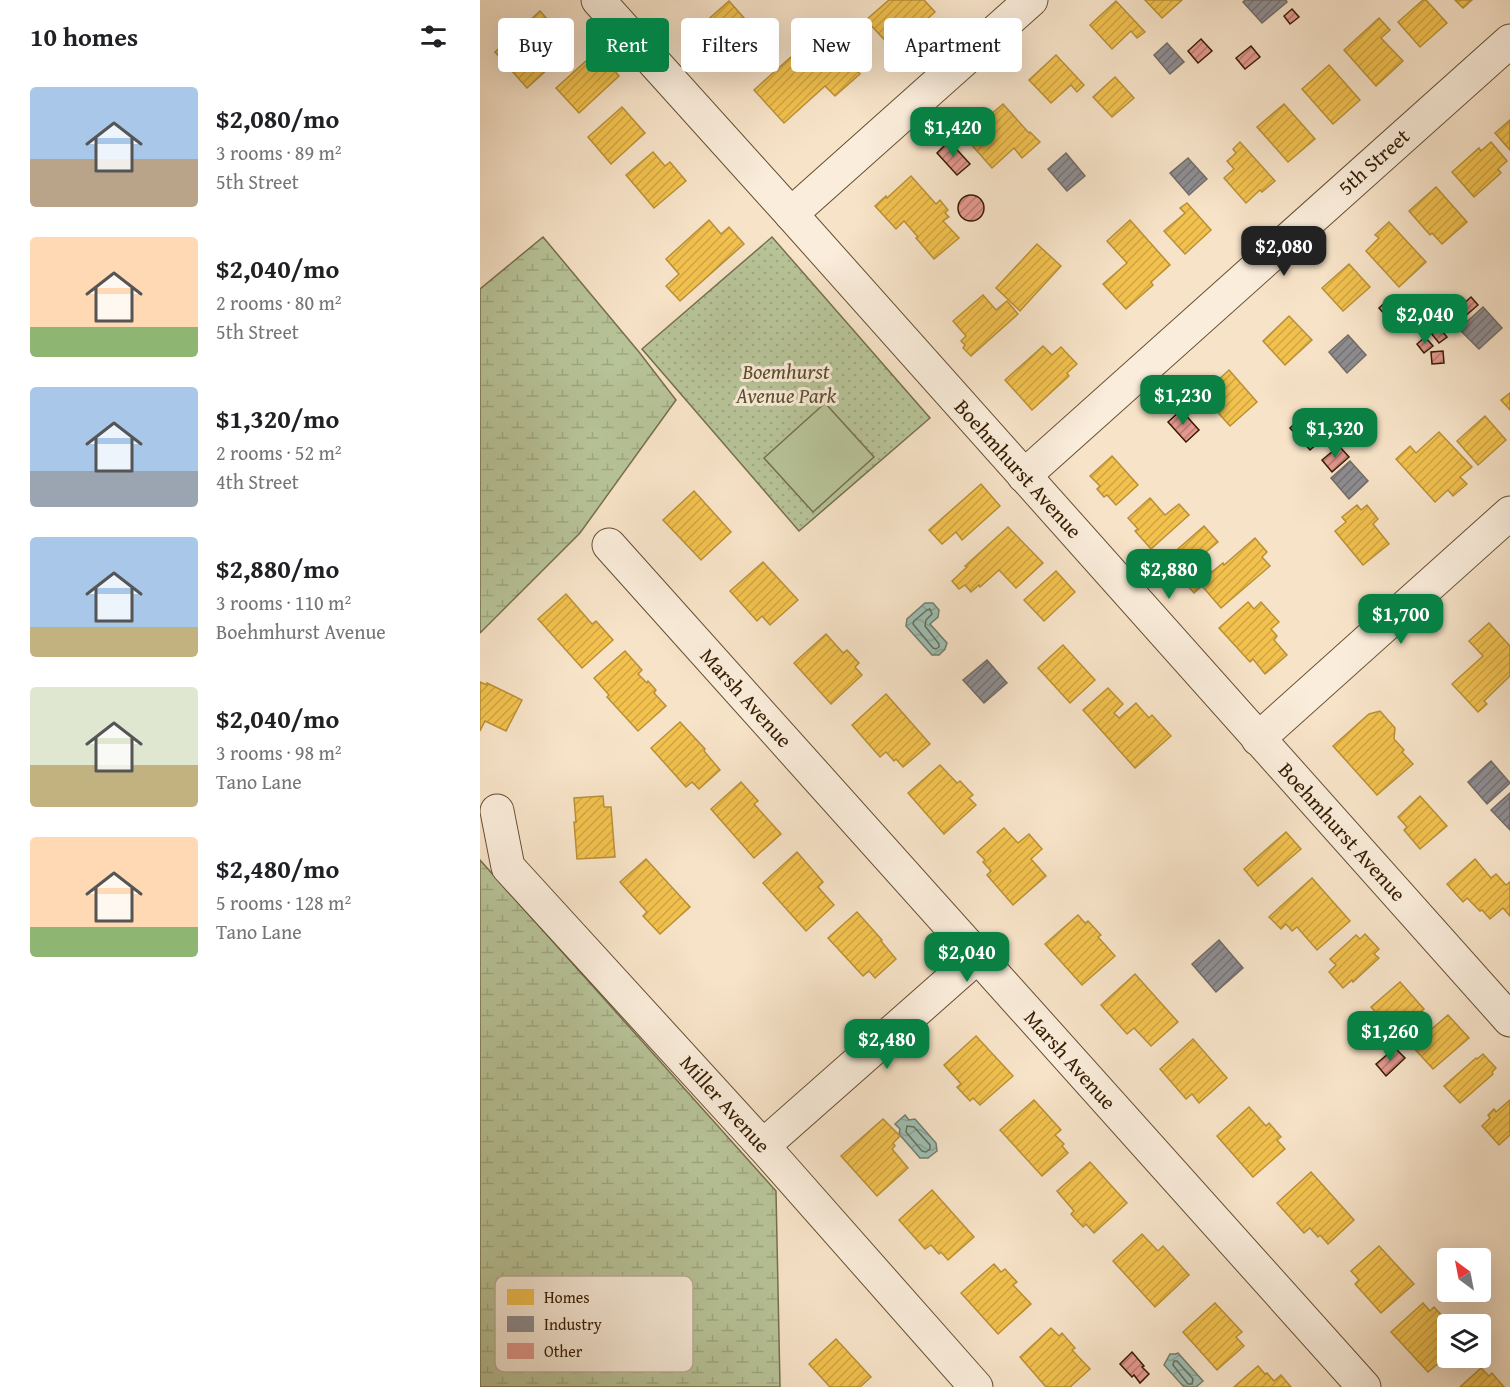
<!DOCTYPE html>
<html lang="en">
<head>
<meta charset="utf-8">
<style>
	body { margin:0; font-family:"Gentium Book Plus",serif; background:#f2f2f2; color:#202124; height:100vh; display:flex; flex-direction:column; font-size:22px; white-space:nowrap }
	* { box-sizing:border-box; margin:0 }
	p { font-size:20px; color:#757577 }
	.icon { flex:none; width:33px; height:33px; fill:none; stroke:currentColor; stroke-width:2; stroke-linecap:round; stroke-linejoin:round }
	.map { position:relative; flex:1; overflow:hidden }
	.sheet { display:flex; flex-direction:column; background:#fff; width:480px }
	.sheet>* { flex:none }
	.hud { position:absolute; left:18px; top:18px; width:570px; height:54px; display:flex; gap:12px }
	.needle { width:39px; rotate:328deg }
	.controls { position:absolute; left:957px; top:1248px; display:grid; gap:12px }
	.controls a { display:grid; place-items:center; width:54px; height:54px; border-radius:6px; background:#fff; box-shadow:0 6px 24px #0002; font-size:30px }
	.price { position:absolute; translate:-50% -51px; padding:0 14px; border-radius:12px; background:#0b8043; color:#fff; font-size:20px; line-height:39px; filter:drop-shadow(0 2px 3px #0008) }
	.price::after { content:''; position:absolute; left:50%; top:36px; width:18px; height:14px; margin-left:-9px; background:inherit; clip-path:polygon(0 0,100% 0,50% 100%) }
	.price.on { background:#222; color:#fff }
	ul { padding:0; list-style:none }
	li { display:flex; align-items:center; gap:18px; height:150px; padding:0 30px }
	li span { display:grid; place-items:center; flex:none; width:168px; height:120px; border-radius:6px; color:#555 }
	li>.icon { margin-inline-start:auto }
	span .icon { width:72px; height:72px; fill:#fffc; stroke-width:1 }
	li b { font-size:26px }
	h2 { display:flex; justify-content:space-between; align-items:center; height:72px; padding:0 30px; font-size:26px }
	.chip { padding:0 21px; border-radius:6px; background:#fff; box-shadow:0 6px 24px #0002; font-size:21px; line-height:54px }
	.chip.on { background:#0b8043; color:#fff }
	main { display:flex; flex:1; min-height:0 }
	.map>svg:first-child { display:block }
	.grass { fill:url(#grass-dots); stroke:#76704c; stroke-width:1.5 }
	.wetland { fill:url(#wetland-marsh); stroke:#76704c; stroke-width:1.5 }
	.pitch { fill:#b8c499; stroke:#76704c; stroke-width:1.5 }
	.water { fill:url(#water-waves); stroke:#737d6b; stroke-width:1.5 }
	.homes { fill:url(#homes-hatch); stroke:#b99037; stroke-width:1.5 }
	.industry { fill:url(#industry-hatch); stroke:#736b66; stroke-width:1.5 }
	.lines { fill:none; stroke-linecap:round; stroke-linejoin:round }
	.shore { stroke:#696d5a; stroke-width:1.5 }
	.building { fill:url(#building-hatch); stroke:#351c00; stroke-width:1.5 }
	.minor-casing { stroke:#664e32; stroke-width:35 }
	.minor { stroke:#faeddb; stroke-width:33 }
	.labels { text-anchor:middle; stroke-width:6; stroke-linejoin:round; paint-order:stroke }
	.street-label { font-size:21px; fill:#351c00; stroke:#faeddb }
	.park-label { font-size:21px; font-style:italic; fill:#5c4e2e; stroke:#faeddb }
	.key { fill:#faeddb; stroke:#bfae99; stroke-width:1.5 }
	.key-label { font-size:16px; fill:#351c00 }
</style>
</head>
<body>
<main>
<section class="sheet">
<h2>10 homes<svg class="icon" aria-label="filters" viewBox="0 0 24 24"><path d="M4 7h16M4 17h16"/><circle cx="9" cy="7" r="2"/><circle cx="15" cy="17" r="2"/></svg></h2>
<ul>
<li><span style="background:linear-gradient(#a9c7e8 60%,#b9a48a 0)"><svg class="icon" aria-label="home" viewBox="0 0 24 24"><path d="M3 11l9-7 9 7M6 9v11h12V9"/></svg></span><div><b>$2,080/mo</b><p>3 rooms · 89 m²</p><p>5th Street</p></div></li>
<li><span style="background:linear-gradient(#ffd9b3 75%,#8fb573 0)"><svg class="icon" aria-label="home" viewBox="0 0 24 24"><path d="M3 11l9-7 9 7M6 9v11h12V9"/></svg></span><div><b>$2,040/mo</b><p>2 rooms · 80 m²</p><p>5th Street</p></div></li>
<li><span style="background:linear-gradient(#a9c7e8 70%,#9aa5b1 0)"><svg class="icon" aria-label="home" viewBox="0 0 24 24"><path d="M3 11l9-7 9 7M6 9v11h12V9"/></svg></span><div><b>$1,320/mo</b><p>2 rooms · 52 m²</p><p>4th Street</p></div></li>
<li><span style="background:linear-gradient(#a9c7e8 75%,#c2b280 0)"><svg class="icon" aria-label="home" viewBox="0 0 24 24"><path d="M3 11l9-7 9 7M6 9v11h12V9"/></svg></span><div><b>$2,880/mo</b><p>3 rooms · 110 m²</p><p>Boehmhurst Avenue</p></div></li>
<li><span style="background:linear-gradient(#dfe7d0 65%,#c2b280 0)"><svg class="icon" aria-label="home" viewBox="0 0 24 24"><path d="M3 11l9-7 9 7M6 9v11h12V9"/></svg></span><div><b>$2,040/mo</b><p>3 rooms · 98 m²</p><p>Tano Lane</p></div></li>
<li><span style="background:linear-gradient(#ffd9b3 75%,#8fb573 0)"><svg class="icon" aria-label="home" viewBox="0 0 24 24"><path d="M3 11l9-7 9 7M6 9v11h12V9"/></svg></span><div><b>$2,480/mo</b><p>5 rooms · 128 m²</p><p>Tano Lane</p></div></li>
</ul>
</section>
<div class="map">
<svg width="1030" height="1387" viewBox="0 0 1030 1387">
	<defs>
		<pattern id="grass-dots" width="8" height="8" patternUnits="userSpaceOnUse" patternTransform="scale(1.5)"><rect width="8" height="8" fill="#b8c499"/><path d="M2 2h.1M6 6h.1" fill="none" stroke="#9fa882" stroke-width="1.8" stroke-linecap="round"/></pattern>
		<pattern id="wetland-marsh" width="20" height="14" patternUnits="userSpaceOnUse" patternTransform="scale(1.5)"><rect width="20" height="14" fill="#b8c499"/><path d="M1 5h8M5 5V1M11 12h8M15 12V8" fill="none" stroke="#9fa882"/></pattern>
		<pattern id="water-waves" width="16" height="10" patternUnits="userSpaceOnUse" patternTransform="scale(1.5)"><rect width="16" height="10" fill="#9dbeb3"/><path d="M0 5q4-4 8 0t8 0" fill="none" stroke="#88a398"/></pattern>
		<pattern id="homes-hatch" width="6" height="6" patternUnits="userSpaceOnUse" patternTransform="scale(1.5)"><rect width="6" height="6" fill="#f2c14e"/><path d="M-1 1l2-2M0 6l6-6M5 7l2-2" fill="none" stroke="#d0a542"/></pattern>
		<pattern id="industry-hatch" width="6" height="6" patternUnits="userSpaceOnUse" patternTransform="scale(1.5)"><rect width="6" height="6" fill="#8d8d92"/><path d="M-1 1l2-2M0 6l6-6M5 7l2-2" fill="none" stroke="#747275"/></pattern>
		<pattern id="building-hatch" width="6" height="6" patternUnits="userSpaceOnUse" patternTransform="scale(1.5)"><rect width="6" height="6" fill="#e4988f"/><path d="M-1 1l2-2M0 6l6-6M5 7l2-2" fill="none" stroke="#ba7b72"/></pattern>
	</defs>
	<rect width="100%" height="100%" fill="#f7e3c8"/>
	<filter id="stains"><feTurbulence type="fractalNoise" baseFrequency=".00333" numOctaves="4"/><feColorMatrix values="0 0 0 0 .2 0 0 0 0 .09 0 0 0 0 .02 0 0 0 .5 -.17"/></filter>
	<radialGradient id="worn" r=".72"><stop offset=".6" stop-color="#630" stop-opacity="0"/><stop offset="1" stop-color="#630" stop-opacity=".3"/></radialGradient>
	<polygon class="grass" points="292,237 450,418 319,531 162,349"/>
	<g class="wetland">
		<polygon points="63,237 159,352 196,400 100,533 0,633 0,289"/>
		<polygon points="0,860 296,1191 300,1387 0,1387"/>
	</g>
	<polygon class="pitch" points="345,403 394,457 333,512 284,458"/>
	<g class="water">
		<polygon points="445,603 453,603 459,610 458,617 450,624 467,643 465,649 459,655 452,655 426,626 427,619"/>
		<polygon points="425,1115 429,1120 435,1119 456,1143 457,1151 448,1158 440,1158 419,1134 420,1129 415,1124"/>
		<polygon points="698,1353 723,1381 716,1387 704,1387 684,1365 690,1354 695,1354"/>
	</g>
	<g class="homes">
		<polygon points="409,0 444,0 455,12 413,49 386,20"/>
		<polygon points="665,0 702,0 682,18"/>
		<polygon points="943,0 946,0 967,23 940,47 918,22"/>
		<polygon points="975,0 992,0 983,8"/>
		<polygon points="249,1 280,36 255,59 223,24"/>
		<polygon points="636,1 665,32 657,38 651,31 632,49 610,25"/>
		<polygon points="60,11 92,47 47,88 15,52"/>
		<polygon points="899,18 910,30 901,38 923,61 896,86 864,50"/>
		<polygon points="339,32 363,58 365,57 380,74 355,96 345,86 304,123 274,90"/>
		<polygon points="117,51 139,76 99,113 76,88"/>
		<polygon points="576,55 604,85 597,92 591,85 571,103 549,80"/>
		<polygon points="849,65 880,100 853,124 822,89"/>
		<polygon points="635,77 654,98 632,117 613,97"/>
		<polygon points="523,104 549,133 550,132 560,142 542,158 534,148 512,168 482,134 500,118 503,121"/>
		<polygon points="804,104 835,139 808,162 777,127"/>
		<polygon points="142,107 165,133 131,164 108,137"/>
		<polygon points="1030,120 1030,150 1015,133"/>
		<polygon points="760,142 795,181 782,192 780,190 766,203 744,178 754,169 747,161 756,153 753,149"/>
		<polygon points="1011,142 1027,161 1018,169 1021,173 994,197 972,172 999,148 1001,151"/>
		<polygon points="173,152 185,166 190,162 206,181 174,208 146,175"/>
		<polygon points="431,176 456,204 460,200 468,210 465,213 469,217 463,221 479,238 454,259 436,238 438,237 424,221 416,229 395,206 406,196 407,198"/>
		<polygon points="956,187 987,222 962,244 952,233 950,235 929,211"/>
		<polygon points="707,203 731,230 705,254 684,231 705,213 700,208"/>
		<polygon points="229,220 241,234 249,227 264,244 200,301 186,286 199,274 186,259"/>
		<polygon points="650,220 690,265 671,282 673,285 646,309 623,284 647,263 627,241"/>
		<polygon points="909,222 946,262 919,287 886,251 899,238 895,235"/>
		<polygon points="557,244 581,266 540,311 516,288"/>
		<polygon points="869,264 890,287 863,311 842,288"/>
		<polygon points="503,295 516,310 527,301 538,314 491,356 483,348 485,345 481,341 486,336 473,321"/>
		<polygon points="809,316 832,340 805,365 783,341"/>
		<polygon points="563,346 572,355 581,347 597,364 587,373 589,376 552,410 525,380"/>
		<polygon points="749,370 777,402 750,426 722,395"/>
		<polygon points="1030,393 1030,410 1021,400"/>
		<polygon points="1005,416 1026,440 998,465 977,441"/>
		<polygon points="959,432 992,467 980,477 987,484 973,496 968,490 955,502 916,459 930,446 936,453"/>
		<polygon points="632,456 658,485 636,505 627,495 624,497 617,489 620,486 610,476"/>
		<polygon points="501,484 520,506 482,540 476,532 462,544 449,530"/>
		<polygon points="214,491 251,532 221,560 183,520"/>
		<polygon points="670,498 685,515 699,504 709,515 671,549 655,531 658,529 648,518"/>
		<polygon points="877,505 881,510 887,505 898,519 893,524 909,544 883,565 855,531 866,522 862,517"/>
		<polygon points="724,526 738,542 714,562 718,566 724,562 732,572 743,563 744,565 775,538 787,552 782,557 790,566 741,608 722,586 714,593 699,576 696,579 682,563"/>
		<polygon points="528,527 563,563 536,588 519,570 500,587 499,585 491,592 485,585 479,589 472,581 487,567 485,566"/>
		<polygon points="283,562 318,600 290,625 282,616 277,621 250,591"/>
		<polygon points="576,571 595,592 564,621 544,600"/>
		<polygon points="86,594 112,624 116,621 133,640 102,668 58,619"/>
		<polygon points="768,602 774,609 781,602 799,622 791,629 797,636 794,640 807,655 785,674 773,659 770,662 739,628"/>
		<polygon points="1009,623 1030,646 1030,676 1004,701 1007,704 998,712 972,684 1003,656 989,641"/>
		<polygon points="346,634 363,653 367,650 379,663 375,667 382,675 351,704 314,663"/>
		<polygon points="583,645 615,680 590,703 558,668"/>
		<polygon points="145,651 162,670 158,674 167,683 168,681 176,690 174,693 186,706 158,731 127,697 129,695 114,678"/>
		<polygon points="0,682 7,685 7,683 42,700 26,731 5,721 0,731"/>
		<polygon points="628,688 643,704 634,713 639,718 656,703 669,718 672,715 691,736 655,768 603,710"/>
		<polygon points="406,694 450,744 423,767 416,759 414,761 406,752 400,757 372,725"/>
		<polygon points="900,711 915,728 914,739 924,750 922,752 933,764 897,795 853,746 889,714"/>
		<polygon points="200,722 225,749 224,751 240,770 219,789 212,782 206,787 171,748"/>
		<polygon points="460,765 477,783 480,781 493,795 489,798 496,805 464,834 428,793"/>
		<polygon points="261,782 278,801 274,804 301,834 274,858 231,809"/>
		<polygon points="123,796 124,807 131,807 135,857 97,859 94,822 96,822 94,798"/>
		<polygon points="940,796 967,826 940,849 924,830 927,827 918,817"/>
		<polygon points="524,828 538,843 549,834 562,849 551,859 566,876 533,905 507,875 511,871 503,862 505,860 497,852"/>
		<polygon points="806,832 821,849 778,886 764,869"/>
		<polygon points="317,852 343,882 338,887 354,905 326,931 283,883"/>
		<polygon points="166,859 210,907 180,934 163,916 167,912 140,882"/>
		<polygon points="995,859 1011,878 1016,874 1026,885 1030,882 1030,916 1023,908 1010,919 1002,910 1000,911 987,898 983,902 967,884"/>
		<polygon points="832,878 870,921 837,950 817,927 812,931 806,924 801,929 789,917"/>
		<polygon points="377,912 402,940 401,941 416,959 395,978 389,971 383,976 348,938"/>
		<polygon points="598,915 605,923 608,921 621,935 618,937 635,956 602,985 565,944"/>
		<polygon points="885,934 899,949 894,954 899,958 873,982 872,980 863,988 849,972 856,965 850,959 876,935 880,939"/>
		<polygon points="655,974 698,1022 671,1046 654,1028 647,1034 621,1005"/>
		<polygon points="920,982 944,1009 916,1034 891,1007"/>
		<polygon points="968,1015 989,1038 953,1069 932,1046"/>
		<polygon points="496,1036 533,1076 500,1105 493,1098 490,1101 477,1087 481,1084 464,1065"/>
		<polygon points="713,1039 747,1078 719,1103 712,1094 706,1099 680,1069"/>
		<polygon points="1003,1054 1016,1068 1012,1072 1013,1074 980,1103 964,1086 996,1058 997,1059"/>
		<polygon points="554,1100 581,1130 575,1135 584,1144 582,1146 588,1153 562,1176 520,1130"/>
		<polygon points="1030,1100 1030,1135 1019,1145 1002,1126 1010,1118 1008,1115 1014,1109 1016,1112"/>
		<polygon points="769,1107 786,1126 789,1123 801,1137 797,1140 805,1149 773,1177 737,1136"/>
		<polygon points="403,1119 420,1136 413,1143 415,1146 412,1149 428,1168 397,1196 361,1156"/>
		<polygon points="610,1162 647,1203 614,1233 606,1224 603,1227 591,1214 594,1211 577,1191"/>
		<polygon points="831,1172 874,1220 848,1244 840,1235 838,1237 830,1228 824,1233 797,1203"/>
		<polygon points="452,1190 494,1237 468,1260 461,1252 459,1254 451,1245 445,1249 419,1220"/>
		<polygon points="662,1234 678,1251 683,1246 709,1275 675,1307 633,1261"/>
		<polygon points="899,1246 934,1284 901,1313 875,1284 879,1280 871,1271"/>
		<polygon points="514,1264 521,1272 525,1269 537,1282 533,1285 551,1304 518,1334 481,1293"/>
		<polygon points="735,1303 762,1332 756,1337 764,1346 737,1370 703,1332"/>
		<polygon points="943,1303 950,1311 954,1307 967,1321 963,1325 968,1330 968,1355 948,1372 911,1332"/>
		<polygon points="571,1328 579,1336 582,1333 595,1348 592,1350 610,1369 590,1387 566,1387 540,1357"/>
		<polygon points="356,1339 391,1377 380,1387 350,1387 329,1364"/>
		<polygon points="778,1366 785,1374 787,1373 794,1381 801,1375 811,1387 754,1387"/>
		<polygon points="1001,1368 1009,1376 1012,1373 1024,1387 980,1387"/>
	</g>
	<g class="industry">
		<polygon points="765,0 806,0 807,2 782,23 763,2"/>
		<polygon points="687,43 704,62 690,74 674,55"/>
		<polygon points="586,153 605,176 587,191 568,169"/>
		<polygon points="708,158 727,179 709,195 690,173"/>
		<polygon points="1003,307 1022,328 999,349 979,329"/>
		<polygon points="868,335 886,355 867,373 849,352"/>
		<polygon points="870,461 888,481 869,499 851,478"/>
		<polygon points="507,660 527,683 504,703 483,680"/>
		<polygon points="1011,761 1030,783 1007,804 988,782"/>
		<polygon points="1030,793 1030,830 1011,810"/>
		<polygon points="739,940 763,968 736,992 712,964"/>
	</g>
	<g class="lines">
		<g class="shore">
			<polygon points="450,609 452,614 446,620 445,626 459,644 459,647 456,649 453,648 433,624 434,621 447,610"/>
			<polygon points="427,1126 434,1127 450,1145 450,1149 446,1152 442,1151 426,1132"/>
			<polygon points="694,1361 697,1361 713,1379 712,1384 708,1384 693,1365"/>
		</g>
	</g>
	<g class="building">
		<polygon points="812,9 819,17 810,24 804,16"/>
		<polygon points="721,39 732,51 718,63 708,51"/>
		<polygon points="771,46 780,57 765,69 756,58"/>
		<polygon points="469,141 490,164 477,175 457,153"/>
		<circle cx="491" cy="208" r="13"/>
		<polygon points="991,297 998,305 984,317 977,310"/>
		<polygon points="910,298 930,319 918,329 899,308"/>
		<polygon points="958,326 967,337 959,343 951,333"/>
		<polygon points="945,337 953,346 944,353 937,344"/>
		<polygon points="963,351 964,363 952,364 951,352"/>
		<polygon points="701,410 719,430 706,442 688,422"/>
		<polygon points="825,414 845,437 830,450 810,428"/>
		<polygon points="859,446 869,457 852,472 842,460"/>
		<polygon points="915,1048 925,1058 906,1076 896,1064"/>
		<polygon points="652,1352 664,1366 662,1367 669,1374 660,1383 654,1375 652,1377 640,1364"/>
	</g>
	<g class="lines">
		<defs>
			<g id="minor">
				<polyline points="118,0 311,214 1030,1020"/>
				<polyline points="311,214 551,0"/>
				<polyline points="544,476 1030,41"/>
				<polyline points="129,545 884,1387"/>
				<polyline points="778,739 1030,513"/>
				<polyline points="17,811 28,867 283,1146 496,1387"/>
				<polyline points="283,1146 497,957"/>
			</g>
		</defs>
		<use href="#minor" class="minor-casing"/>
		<use href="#minor" class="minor"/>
	</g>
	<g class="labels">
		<g class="street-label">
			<text transform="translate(894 162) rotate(-42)" y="7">5th Street</text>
			<text transform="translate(538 469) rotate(48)" y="7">Boehmhurst Avenue</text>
			<text transform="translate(266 698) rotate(48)" y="7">Marsh Avenue</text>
			<text transform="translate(862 832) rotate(48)" y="7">Boehmhurst Avenue</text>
			<text transform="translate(590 1060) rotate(48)" y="7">Marsh Avenue</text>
			<text transform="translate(245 1104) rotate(48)" y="7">Miller Avenue</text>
		</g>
		<g class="park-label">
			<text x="306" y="379">Boemhurst<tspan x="306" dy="24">Avenue Park</tspan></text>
		</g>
	</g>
	<rect x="15" y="1276" width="198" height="96" rx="9" class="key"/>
	<rect x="27" y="1289" width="27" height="16" fill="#f2c14e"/>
	<rect x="27" y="1316" width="27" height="16" fill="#8d8d92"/>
	<rect x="27" y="1343" width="27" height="16" fill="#e4988f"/>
	<g class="key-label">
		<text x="64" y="1303">Homes</text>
		<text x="64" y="1330">Industry</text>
		<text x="64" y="1357">Other</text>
	</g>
	<rect width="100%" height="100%" filter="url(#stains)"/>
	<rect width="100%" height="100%" fill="url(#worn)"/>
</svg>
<div class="controls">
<a><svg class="needle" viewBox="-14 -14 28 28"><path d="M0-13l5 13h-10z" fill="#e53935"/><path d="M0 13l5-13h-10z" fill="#757577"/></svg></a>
<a><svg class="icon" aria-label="layers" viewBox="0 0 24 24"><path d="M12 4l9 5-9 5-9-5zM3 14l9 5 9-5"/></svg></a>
</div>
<b class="price" style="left:473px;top:158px">$1,420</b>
<b class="price on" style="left:804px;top:277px">$2,080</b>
<b class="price" style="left:945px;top:345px">$2,040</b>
<b class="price" style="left:703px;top:426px">$1,230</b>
<b class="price" style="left:855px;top:459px">$1,320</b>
<b class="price" style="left:689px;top:600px">$2,880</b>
<b class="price" style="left:921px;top:645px">$1,700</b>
<b class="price" style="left:487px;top:983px">$2,040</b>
<b class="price" style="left:910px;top:1062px">$1,260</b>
<b class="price" style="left:407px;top:1070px">$2,480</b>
<div class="hud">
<a class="chip">Buy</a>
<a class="chip on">Rent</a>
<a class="chip">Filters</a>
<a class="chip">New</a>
<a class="chip">Apartment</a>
</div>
</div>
</main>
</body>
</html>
